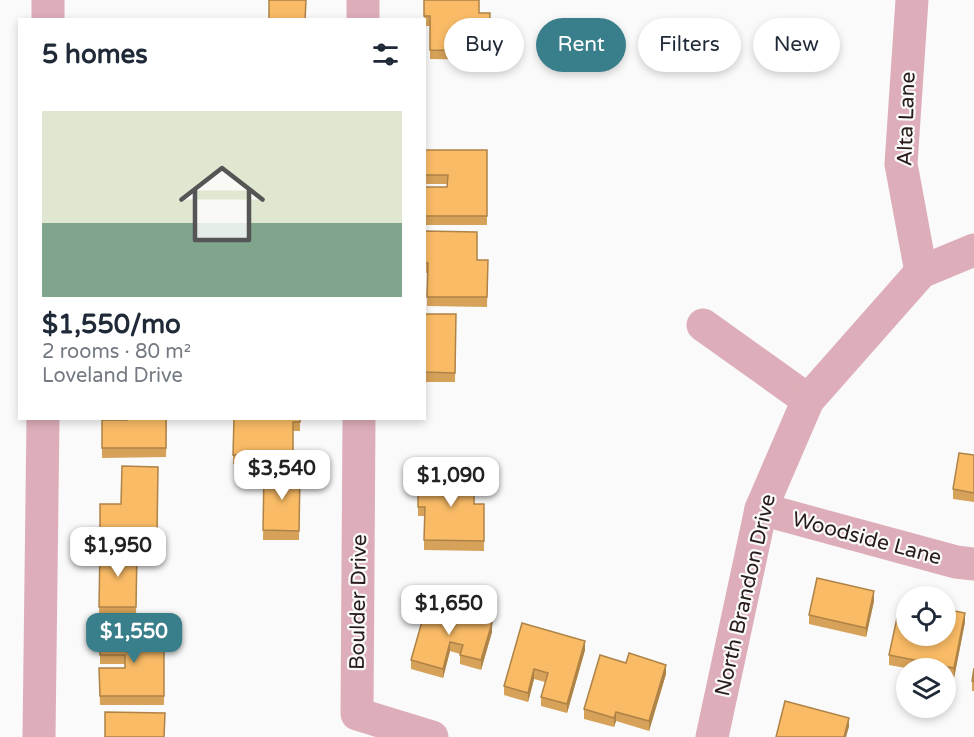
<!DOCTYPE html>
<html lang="en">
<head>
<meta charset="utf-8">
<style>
	body { margin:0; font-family:"Varela Round",sans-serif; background:#f2f2f3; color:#1f2937; height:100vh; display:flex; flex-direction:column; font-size:22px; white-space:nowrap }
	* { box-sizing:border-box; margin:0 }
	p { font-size:20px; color:#747a83 }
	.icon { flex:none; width:33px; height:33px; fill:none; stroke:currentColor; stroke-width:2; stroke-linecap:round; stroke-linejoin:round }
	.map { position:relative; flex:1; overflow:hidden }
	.drawer { position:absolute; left:18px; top:18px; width:408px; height:402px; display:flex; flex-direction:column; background:#fff; border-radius:0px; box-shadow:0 3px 9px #0003 }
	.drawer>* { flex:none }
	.guide { position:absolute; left:444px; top:18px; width:440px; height:54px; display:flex; gap:12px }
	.controls { position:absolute; left:896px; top:586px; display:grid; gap:12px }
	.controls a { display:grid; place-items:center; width:60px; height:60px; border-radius:50%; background:#fff; box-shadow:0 3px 9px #0003; font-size:30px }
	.price { position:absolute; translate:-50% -51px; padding:0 14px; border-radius:12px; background:#fff; color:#222; font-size:20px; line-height:39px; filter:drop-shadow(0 2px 3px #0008) }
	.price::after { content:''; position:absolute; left:50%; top:36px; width:18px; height:14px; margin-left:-9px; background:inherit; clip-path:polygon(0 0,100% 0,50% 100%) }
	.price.on { background:#397e8b; color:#fff }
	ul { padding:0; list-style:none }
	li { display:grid; align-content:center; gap:12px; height:318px; padding:0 24px }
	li+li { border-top:2px solid #e0e1e3 }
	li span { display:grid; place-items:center; height:186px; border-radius:0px; color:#555 }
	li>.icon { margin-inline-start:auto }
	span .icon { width:108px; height:108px; fill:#fffc; stroke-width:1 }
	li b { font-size:26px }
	h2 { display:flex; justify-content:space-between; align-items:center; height:72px; padding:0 24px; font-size:26px }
	.chip { padding:0 21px; border-radius:27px; background:#fff; box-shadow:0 3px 9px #0003; font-size:21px; line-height:54px }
	.chip.on { background:#397e8b; color:#fff }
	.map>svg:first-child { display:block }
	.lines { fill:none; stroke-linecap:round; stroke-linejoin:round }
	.minor { stroke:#ddaeb9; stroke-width:33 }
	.wall { fill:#d6a158 }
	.shaded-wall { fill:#ae8347 }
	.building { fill:#f9bb66; stroke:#ae8347; stroke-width:1.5 }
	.labels { text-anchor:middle; stroke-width:4.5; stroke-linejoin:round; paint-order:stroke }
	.street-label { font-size:21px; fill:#281c18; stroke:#fafafa }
</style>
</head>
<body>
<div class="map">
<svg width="974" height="737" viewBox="0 0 974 737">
	<rect width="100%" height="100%" fill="#fafafa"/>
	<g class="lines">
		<g class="minor">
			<polyline points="912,0 901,164 921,272"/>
			<polyline points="48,20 48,0"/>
			<polyline points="363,20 363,0"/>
			<polyline points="703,325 808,400"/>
			<polyline points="359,418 357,714 432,737"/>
			<polyline points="761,509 956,562 974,564"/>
			<polyline points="39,737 43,418"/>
			<polyline points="712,737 761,509 808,400 921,272 974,250"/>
		</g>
	</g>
	<g class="wall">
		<polygon points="424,0 479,13 490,13 489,60 430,59 430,26 424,26"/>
		<polygon points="424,150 487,150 487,225 424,225 424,187 447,187 447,184 424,184"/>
		<polygon points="424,231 477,260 488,260 487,307 427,306 428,273 424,273"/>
		<polygon points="424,314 456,314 455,382 424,382"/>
		<polygon points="167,418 166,457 102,458 102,420"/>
		<polygon points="234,418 300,418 300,431 293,431 293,465 233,464"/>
		<polygon points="974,455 974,502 953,499 953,489"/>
		<polygon points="158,467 157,541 100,540 100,504 121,504"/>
		<polygon points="264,472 300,472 299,540 263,540"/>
		<polygon points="418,475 474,504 484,504 484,551 424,550 424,516 418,516"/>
		<polygon points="100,548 137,549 136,617 99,616"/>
		<polygon points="874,601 866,637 809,624 809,615"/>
		<polygon points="427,604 492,632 481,670 460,664 460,654 450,651 443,678 411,669 411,660"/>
		<polygon points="965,622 954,678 945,676 945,669 911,669 889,665 889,655 906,636"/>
		<polygon points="522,623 585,650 567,713 541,706 541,697 545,682 534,679 528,702 504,695 504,686"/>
		<polygon points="100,631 164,631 164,705 100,705 99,668 125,668 125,664 100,664"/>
		<polygon points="626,663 666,674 649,731 616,721 614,727 584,719 584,709"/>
		<polygon points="974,668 974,691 972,691 972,681"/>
	</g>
	<g class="shaded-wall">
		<polygon points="874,591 874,601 866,637 866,628"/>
		<polygon points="965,613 965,622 954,678 954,668"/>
		<polygon points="492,623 492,632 481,670 481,660"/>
		<polygon points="585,641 585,650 567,713 567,704"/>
		<polygon points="450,642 450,651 443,678 443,669"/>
		<polygon points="666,665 666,674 649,731 649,721"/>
		<polygon points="534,669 534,679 528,702 528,693"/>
		<polygon points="616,712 616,721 614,727 614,718"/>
		<polygon points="849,718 849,727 846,737 844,737"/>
	</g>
	<g class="building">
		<polygon points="269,0 306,0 305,20 269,20"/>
		<polygon points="424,0 479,0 479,13 490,13 489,51 430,50 430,16 424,16"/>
		<polygon points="424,150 487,150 487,216 424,216 424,187 447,187 448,175 424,175"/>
		<polygon points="424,231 477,232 477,260 488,260 487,297 427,297 428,263 424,263"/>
		<polygon points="424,314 456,314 455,373 424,372"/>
		<polygon points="127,418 166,418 166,448 102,448 102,420 127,420"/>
		<polygon points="234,418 300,418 300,422 293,422 293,455 233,455"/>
		<polygon points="959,453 974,455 974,493 953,489"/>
		<polygon points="122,466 158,467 157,532 100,531 100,504 121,504"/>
		<polygon points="264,472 300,472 299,531 263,530"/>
		<polygon points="418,475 474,476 474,504 484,504 484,541 424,540 425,507 418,507"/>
		<polygon points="100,548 137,549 136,607 99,607"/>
		<polygon points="817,578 874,591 866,628 809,615"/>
		<polygon points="427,604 492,623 481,660 460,655 463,645 450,642 443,669 411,660"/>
		<polygon points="945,609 965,613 954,668 889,655 897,618 906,620 906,636 945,636"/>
		<polygon points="522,623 585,641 567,704 541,697 548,673 534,669 528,693 504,686"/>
		<polygon points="100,631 164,631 164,696 100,696 99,668 125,668 125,655 100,655"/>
		<polygon points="629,653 666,665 649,721 616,712 614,718 584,709 600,655 626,663"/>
		<polygon points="974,668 974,682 972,681"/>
		<polygon points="785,701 849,718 844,737 776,737"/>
		<polygon points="105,712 165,713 164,737 105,737"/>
	</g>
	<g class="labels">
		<g class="street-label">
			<text transform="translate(906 119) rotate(-88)" y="7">Alta Lane</text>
			<text transform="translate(867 538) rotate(15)" y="7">Woodside Lane</text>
			<text transform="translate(745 595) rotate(-77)" y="7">North Brandon Drive</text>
			<text transform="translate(358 602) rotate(-89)" y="7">Boulder Drive</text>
		</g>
	</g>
</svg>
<div class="controls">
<a><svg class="icon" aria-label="locate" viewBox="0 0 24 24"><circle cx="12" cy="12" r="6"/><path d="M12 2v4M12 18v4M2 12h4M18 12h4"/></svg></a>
<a><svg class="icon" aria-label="layers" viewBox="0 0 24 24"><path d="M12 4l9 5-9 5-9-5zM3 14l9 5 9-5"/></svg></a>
</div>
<b class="price" style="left:282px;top:501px">$3,540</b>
<b class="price" style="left:451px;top:508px">$1,090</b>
<b class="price" style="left:118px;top:578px">$1,950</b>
<b class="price" style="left:449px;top:636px">$1,650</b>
<b class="price on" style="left:134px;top:664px">$1,550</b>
<div class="guide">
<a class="chip">Buy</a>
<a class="chip on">Rent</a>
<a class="chip">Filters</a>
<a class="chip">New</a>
</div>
<section class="drawer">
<h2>5 homes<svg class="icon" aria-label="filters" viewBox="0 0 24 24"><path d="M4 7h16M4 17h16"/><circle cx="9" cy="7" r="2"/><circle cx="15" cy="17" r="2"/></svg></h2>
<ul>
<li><span style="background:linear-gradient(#dfe7d0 60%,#7fa58c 0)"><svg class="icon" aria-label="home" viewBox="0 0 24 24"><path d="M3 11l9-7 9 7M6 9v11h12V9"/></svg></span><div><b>$1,550/mo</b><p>2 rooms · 80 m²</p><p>Loveland Drive</p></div></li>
</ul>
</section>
</div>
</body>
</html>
